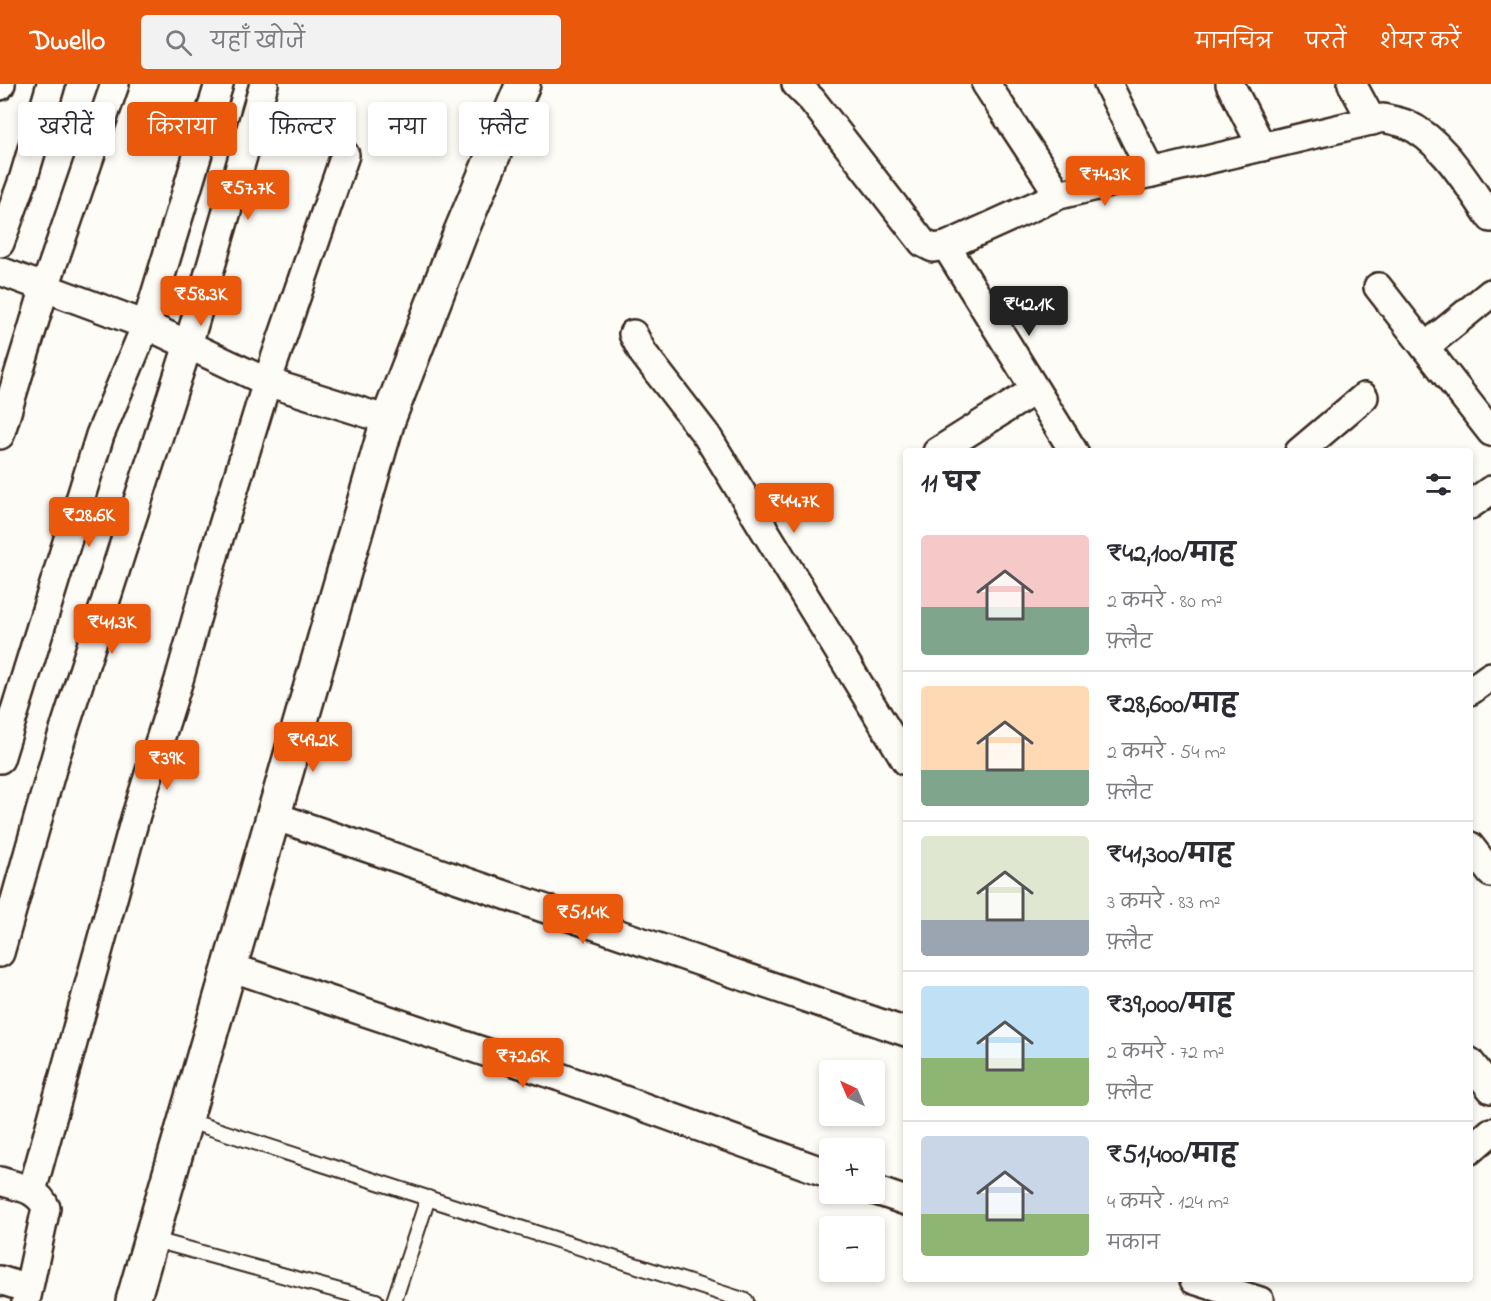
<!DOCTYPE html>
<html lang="hi">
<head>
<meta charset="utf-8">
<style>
	body { margin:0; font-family:"Indie Flower","Playpen Sans Deva",sans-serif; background:#f2f2f3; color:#2b2b33; height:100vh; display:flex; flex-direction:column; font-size:22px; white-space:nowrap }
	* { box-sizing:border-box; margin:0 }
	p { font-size:20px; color:#7c7c81 }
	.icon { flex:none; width:33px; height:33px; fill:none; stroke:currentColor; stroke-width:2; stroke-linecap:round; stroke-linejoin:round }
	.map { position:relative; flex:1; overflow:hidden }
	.side { position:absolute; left:903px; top:364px; width:570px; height:834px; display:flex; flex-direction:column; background:#fff; border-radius:6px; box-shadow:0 3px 9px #0003 }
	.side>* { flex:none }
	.hud { position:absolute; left:18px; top:18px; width:570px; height:54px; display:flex; gap:12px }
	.needle { width:39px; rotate:316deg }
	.controls { position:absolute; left:819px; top:976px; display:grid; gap:12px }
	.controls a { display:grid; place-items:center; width:66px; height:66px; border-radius:6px; background:#fff; box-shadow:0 3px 9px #0003; font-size:30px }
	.price { position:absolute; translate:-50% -51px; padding:0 14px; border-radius:6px; background:#ea580c; color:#fff; font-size:20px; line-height:39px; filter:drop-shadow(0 2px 3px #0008) }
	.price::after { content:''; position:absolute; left:50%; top:36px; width:18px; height:14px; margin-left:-9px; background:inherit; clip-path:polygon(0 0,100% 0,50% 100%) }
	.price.active { background:#222; color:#fff }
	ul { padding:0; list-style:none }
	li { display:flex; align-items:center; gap:18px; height:150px; padding:0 18px }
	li+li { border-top:2px solid #e1e1e2 }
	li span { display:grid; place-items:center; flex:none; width:168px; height:120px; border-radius:6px; color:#555 }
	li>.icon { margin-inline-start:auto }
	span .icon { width:72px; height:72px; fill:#fffc; stroke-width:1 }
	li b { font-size:26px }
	h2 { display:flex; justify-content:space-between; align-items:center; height:72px; padding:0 18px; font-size:26px }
	.pill { padding:0 21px; border-radius:6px; background:#fff; box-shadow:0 3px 9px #0003; font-size:21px; line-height:54px }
	.pill.active { background:#ea580c; color:#fff }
	header { display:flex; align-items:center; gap:36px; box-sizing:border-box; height:84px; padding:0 30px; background:#ea580c; color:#fff }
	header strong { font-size:28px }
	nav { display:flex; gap:33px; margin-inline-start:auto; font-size:21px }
	.search { width:420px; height:54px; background:#f2f2f3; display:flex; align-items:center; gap:15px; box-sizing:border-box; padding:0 21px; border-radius:6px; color:#7c7c81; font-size:22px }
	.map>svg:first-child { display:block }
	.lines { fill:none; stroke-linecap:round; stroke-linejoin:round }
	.lane-casing { stroke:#3b2a1e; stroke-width:18 }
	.street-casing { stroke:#3b2a1e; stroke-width:32 }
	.secondary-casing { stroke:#3b2a1e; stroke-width:38 }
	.lane { stroke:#fdfcf7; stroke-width:14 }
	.street { stroke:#fdfcf7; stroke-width:27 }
	.secondary { stroke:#fdfcf7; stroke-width:33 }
</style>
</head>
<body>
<header>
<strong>Dwello</strong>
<div class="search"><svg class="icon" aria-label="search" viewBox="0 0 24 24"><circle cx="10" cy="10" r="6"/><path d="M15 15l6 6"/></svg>यहाँ खोजें</div>
<nav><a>मानचित्र</a><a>परतें</a><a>शेयर करें</a></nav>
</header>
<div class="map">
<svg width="1491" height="1217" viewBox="0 0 1491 1217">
	<rect width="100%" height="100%" fill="#fdfcf7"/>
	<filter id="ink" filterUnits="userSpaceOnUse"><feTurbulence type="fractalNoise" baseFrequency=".0167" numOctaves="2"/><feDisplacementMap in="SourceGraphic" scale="12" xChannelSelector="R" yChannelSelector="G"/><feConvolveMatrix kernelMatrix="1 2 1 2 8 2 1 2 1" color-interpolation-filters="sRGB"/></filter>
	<g filter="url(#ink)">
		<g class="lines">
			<defs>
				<g id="lane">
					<polyline points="186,1036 746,1217"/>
					<polyline points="151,1155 376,1217"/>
					<polyline points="394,1217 428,1114"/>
				</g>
				<g id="street">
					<path d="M796,0L812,16L923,159L933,164L946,162L1059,111L1383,34C1390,36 1399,37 1406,40C1444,57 1468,102 1491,134"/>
					<polyline points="986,0 1059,111"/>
					<polyline points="1108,0 1152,89"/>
					<polyline points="1230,0 1262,63"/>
					<polyline points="1352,0 1372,37"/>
					<polyline points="0,2 1,0"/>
					<polyline points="0,159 23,96 51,0"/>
					<polyline points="946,162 1074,368"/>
					<polyline points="0,187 146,241 267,298 388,336"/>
					<polyline points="1378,203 1491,348"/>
					<polyline points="633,250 643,269 707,352 906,677"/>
					<polyline points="1425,263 1491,209"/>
					<polyline points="0,351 45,203 115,0"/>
					<polyline points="937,368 1035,306"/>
					<polyline points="1299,368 1364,313"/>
					<polyline points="1470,421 1491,406"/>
					<polyline points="1470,607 1491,592"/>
					<polyline points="0,675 100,351 146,241 219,0"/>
					<polyline points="274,732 906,948"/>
					<polyline points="1470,762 1491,789"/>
					<polyline points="0,869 56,671 188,261 264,0"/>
					<polyline points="230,883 560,993 830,1090"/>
					<polyline points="1470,978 1491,1005"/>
					<polyline points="1470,1066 1491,1048"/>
					<path d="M0,1097C18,1103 38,1104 46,1124L26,1217"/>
					<polyline points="874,1106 906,1117"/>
					<polyline points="32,1107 136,731 179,596 217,461 267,298 345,71"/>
					<polyline points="0,1196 28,1205"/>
					<polyline points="1194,1196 1260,1217"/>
				</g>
				<polyline id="secondary" points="133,1217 388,336 460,150 523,0"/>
			</defs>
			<use href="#lane" class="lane-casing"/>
			<use href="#street" class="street-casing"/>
			<use href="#secondary" class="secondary-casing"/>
			<use href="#lane" class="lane"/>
			<use href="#street" class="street"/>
			<use href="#secondary" class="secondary"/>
		</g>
	</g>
</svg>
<div class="controls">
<a><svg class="needle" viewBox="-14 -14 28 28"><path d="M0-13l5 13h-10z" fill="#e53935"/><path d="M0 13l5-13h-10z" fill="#7c7c81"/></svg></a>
<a>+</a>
<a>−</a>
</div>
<b class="price" style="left:1105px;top:123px">₹74.3K</b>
<b class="price" style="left:248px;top:137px">₹57.7K</b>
<b class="price" style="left:201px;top:243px">₹58.3K</b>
<b class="price active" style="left:1029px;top:253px">₹42.1K</b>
<b class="price" style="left:794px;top:450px">₹44.7K</b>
<b class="price" style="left:89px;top:464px">₹28.6K</b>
<b class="price" style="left:112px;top:571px">₹41.3K</b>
<b class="price" style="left:313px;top:689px">₹49.2K</b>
<b class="price" style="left:167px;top:707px">₹39K</b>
<b class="price" style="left:583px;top:861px">₹51.4K</b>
<b class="price" style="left:523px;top:1005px">₹72.6K</b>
<div class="hud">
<a class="pill">खरीदें</a>
<a class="pill active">किराया</a>
<a class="pill">फ़िल्टर</a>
<a class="pill">नया</a>
<a class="pill">फ़्लैट</a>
</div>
<section class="side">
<h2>11 घर<svg class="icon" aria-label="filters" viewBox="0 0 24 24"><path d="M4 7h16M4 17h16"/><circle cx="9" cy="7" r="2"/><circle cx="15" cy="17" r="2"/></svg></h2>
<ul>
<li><span style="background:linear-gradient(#f6c9c9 60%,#7fa58c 0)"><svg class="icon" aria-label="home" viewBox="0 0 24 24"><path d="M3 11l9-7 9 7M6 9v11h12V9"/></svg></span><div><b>₹42,100/माह</b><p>2 कमरे · 80 m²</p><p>फ़्लैट</p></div></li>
<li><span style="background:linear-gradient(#ffd9b3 70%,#7fa58c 0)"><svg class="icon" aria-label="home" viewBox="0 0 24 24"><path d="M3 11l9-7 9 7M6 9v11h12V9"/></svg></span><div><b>₹28,600/माह</b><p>2 कमरे · 54 m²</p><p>फ़्लैट</p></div></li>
<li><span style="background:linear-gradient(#dfe7d0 70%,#9aa5b1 0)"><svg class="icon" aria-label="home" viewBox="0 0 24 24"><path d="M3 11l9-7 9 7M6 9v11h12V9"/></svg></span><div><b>₹41,300/माह</b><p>3 कमरे · 83 m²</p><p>फ़्लैट</p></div></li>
<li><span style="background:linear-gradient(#bfe0f5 60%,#8fb573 0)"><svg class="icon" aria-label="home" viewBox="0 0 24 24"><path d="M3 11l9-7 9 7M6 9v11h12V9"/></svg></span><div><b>₹39,000/माह</b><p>2 कमरे · 72 m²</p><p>फ़्लैट</p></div></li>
<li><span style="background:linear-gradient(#c9d6e8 65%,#8fb573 0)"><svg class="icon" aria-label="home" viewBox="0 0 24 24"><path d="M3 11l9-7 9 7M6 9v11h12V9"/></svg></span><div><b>₹51,400/माह</b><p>4 कमरे · 124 m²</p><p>मकान</p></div></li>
</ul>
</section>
</div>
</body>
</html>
